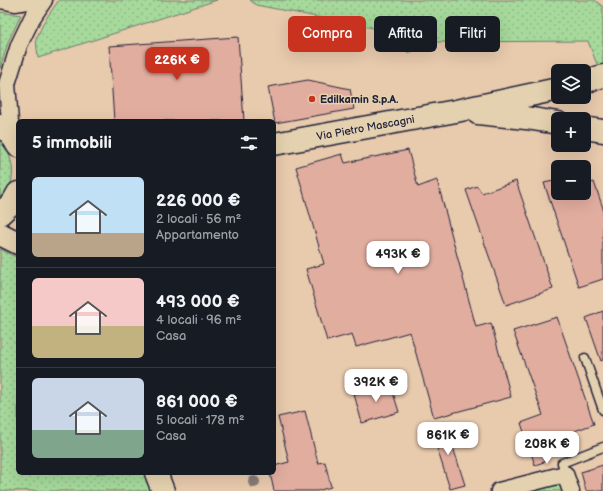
<!DOCTYPE html>
<html lang="it">
<head>
<meta charset="utf-8">
<style>
	body { margin:0; font-family:"Balsamiq Sans",sans-serif; background:#20242c; color:#f1f3f6; height:100vh; display:flex; flex-direction:column; font-size:15px; white-space:nowrap }
	* { box-sizing:border-box; margin:0 }
	p { font-size:13px; color:#9ea1a6 }
	.icon { flex:none; width:22px; height:22px; fill:none; stroke:currentColor; stroke-width:2; stroke-linecap:round; stroke-linejoin:round }
	.map { position:relative; flex:1; overflow:hidden }
	.drawer { position:absolute; left:16px; top:119px; width:260px; height:356px; display:flex; flex-direction:column; background:#171b24; border-radius:6px; box-shadow:0 4px 16px #0002 }
	.drawer>* { flex:none }
	.top-card { position:absolute; left:288px; top:16px; width:255px; height:36px; display:flex; gap:8px }
	.tools { position:absolute; left:551px; top:64px; display:grid; gap:8px }
	.tools a { display:grid; place-items:center; width:40px; height:40px; border-radius:6px; background:#171b24; box-shadow:0 4px 16px #0002; font-size:20px }
	.price { position:absolute; translate:-50% -34px; padding:0 9px; border-radius:8px; background:#fff; color:#222; font-size:13px; line-height:26px; filter:drop-shadow(0 1px 2px #0008) }
	.price::after { content:''; position:absolute; left:50%; top:24px; width:12px; height:9px; margin-left:-6px; background:inherit; clip-path:polygon(0 0,100% 0,50% 100%) }
	.price.active { background:#c8321e; color:#fff }
	ul { padding:0; list-style:none }
	li { display:flex; align-items:center; gap:12px; height:100px; padding:0 16px }
	li+li { border-top:1px solid #363941 }
	li span { display:grid; place-items:center; flex:none; width:112px; height:80px; border-radius:6px; color:#555 }
	li>.icon { margin-inline-start:auto }
	span .icon { width:48px; height:48px; fill:#fffc; stroke-width:1 }
	li b { font-size:17px }
	h2 { display:flex; justify-content:space-between; align-items:center; height:48px; padding:0 16px; font-size:17px }
	.tag { padding:0 14px; border-radius:6px; background:#171b24; box-shadow:0 4px 16px #0002; font-size:14px; line-height:36px }
	.tag.active { background:#c8321e; color:#fff }
	.map>svg:first-child { display:block }
	.green { fill:url(#green-dots); stroke:#647e6b }
	.building { fill:#e1ad9f; stroke:#22223b }
	.lines { fill:none; stroke-linecap:round; stroke-linejoin:round }
	.service-casing { stroke:#22223b; stroke-width:11 }
	.minor-casing { stroke:#22223b; stroke-width:19 }
	.secondary-casing { stroke:#22223b; stroke-width:25 }
	.service { stroke:#e4d1af; stroke-width:8 }
	.minor { stroke:#e4d1af; stroke-width:16 }
	.secondary { stroke:#e4d1af; stroke-width:22 }
	.tree { fill:#867c76 }
	.poi-dot { fill:#c8321e; stroke:#e4d1af; stroke-width:1.5 }
	.labels { text-anchor:middle; stroke-width:3; stroke-linejoin:round; paint-order:stroke }
	.poi-label { font-size:11px; font-weight:bold; fill:#22223b; stroke:#e4d1af; text-anchor:start }
	.street-label { font-size:11px; fill:#22223b; stroke:#e4d1af }
</style>
</head>
<body>
<div class="map">
<svg width="603" height="491" viewBox="0 0 603 491">
	<defs>
		<pattern id="green-dots" width="8" height="8" patternUnits="userSpaceOnUse"><rect width="8" height="8" fill="#a6d99b"/><path d="M2 2h.1M6 6h.1" fill="none" stroke="#8fba86" stroke-width="1.8" stroke-linecap="round"/></pattern>
	</defs>
	<rect width="100%" height="100%" fill="#e8caad"/>
	<filter id="ink" filterUnits="userSpaceOnUse"><feTurbulence type="fractalNoise" baseFrequency=".025" numOctaves="2"/><feDisplacementMap in="SourceGraphic" scale="8" xChannelSelector="R" yChannelSelector="G"/><feConvolveMatrix kernelMatrix="1 2 1 2 8 2 1 2 1" color-interpolation-filters="sRGB"/></filter>
	<g filter="url(#ink)">
		<g class="green">
			<polygon points="59,0 217,0 38,58 36,39 45,20"/>
			<polygon points="250,0 595,0 603,7 603,65 598,67 588,41 437,42 408,53 399,33 256,5"/>
			<polygon points="0,12 21,15 9,40 0,68"/>
			<path d="M0,139C14,157 19,183 0,200Z"/>
			<polygon points="0,249 18,258 18,473 146,473 153,491 0,491"/>
			<polygon points="557,482 562,488 563,491 516,491"/>
		</g>
		<g class="building">
			<polygon points="238,37 244,121 114,121 109,46"/>
			<polygon points="308,80 350,89 354,109 275,123 268,87"/>
			<polygon points="408,150 418,187 437,180 476,327 491,323 511,397 434,418 410,332 356,347 352,334 327,341 306,269 324,264 296,167 342,154 345,163"/>
			<polygon points="558,180 558,193 584,193 584,185 594,182 603,208 603,279 579,287 544,183"/>
			<polygon points="516,181 553,289 506,305 466,190 477,186 482,193"/>
			<polygon points="603,311 603,360 601,361 586,318"/>
			<polygon points="557,317 594,424 541,443 547,461 535,465 521,423 543,415 513,331"/>
			<polygon points="390,383 399,412 362,423 354,394"/>
			<polygon points="305,411 318,463 325,462 331,487 317,491 274,491 270,473 274,473 274,466 289,462 278,417"/>
			<polygon points="445,422 465,485 450,489 430,426"/>
			<polygon points="603,465 603,491 586,491 581,472"/>
		</g>
		<g class="lines">
			<defs>
				<g id="service">
					<polyline points="585,358 603,410"/>
					<polyline points="565,474 562,463 603,447"/>
				</g>
				<g id="minor">
					<polyline points="0,0 15,3 34,0"/>
					<polyline points="11,134 7,84 19,45 32,18 44,0"/>
					<polyline points="499,491 565,474 571,491"/>
				</g>
				<g id="secondary">
					<polyline points="584,82 603,76"/>
					<polyline points="478,113 526,118 558,123"/>
					<polyline points="0,125 11,134 18,146"/>
					<polyline points="584,128 603,131"/>
					<path id="s1" d="M274,144L456,111L558,89"/>
					<polyline points="0,214 13,202 18,193"/>
					<polyline points="0,234 18,243"/>
					<polyline points="156,473 163,491"/>
				</g>
			</defs>
			<use href="#service" class="service-casing"/>
			<use href="#minor" class="minor-casing"/>
			<use href="#secondary" class="secondary-casing"/>
			<use href="#service" class="service"/>
			<use href="#minor" class="minor"/>
			<use href="#secondary" class="secondary"/>
		</g>
		<circle class="tree" cx="254" cy="482" r="6"/>
	</g>
	<circle class="poi-dot" cx="312" cy="99" r="4"/>
	<g class="labels">
		<g class="poi-label">
			<text x="320" y="103">Edilkamin S.p.A.</text>
		</g>
		<g class="street-label">
			<text dy="4" stroke="none"><textPath href="#s1" startOffset="93">Via Pietro Mascagni</textPath></text>
		</g>
	</g>
</svg>
<div class="tools">
<a><svg class="icon" aria-label="layers" viewBox="0 0 24 24"><path d="M12 4l9 5-9 5-9-5zM3 14l9 5 9-5"/></svg></a>
<a>+</a>
<a>−</a>
</div>
<b class="price active" style="left:177px;top:81px">226K €</b>
<b class="price" style="left:398px;top:275px">493K €</b>
<b class="price" style="left:376px;top:403px">392K €</b>
<b class="price" style="left:448px;top:456px">861K €</b>
<b class="price" style="left:547px;top:465px">208K €</b>
<div class="top-card">
<a class="tag active">Compra</a>
<a class="tag">Affitta</a>
<a class="tag">Filtri</a>
</div>
<section class="drawer">
<h2>5 immobili<svg class="icon" aria-label="filters" viewBox="0 0 24 24"><path d="M4 7h16M4 17h16"/><circle cx="9" cy="7" r="2"/><circle cx="15" cy="17" r="2"/></svg></h2>
<ul>
<li><span style="background:linear-gradient(#bfe0f5 70%,#b9a48a 0)"><svg class="icon" aria-label="home" viewBox="0 0 24 24"><path d="M3 11l9-7 9 7M6 9v11h12V9"/></svg></span><div><b>226 000 €</b><p>2 locali · 56 m²</p><p>Appartamento</p></div></li>
<li><span style="background:linear-gradient(#f6c9c9 60%,#c2b280 0)"><svg class="icon" aria-label="home" viewBox="0 0 24 24"><path d="M3 11l9-7 9 7M6 9v11h12V9"/></svg></span><div><b>493 000 €</b><p>4 locali · 96 m²</p><p>Casa</p></div></li>
<li><span style="background:linear-gradient(#c9d6e8 65%,#7fa58c 0)"><svg class="icon" aria-label="home" viewBox="0 0 24 24"><path d="M3 11l9-7 9 7M6 9v11h12V9"/></svg></span><div><b>861 000 €</b><p>5 locali · 178 m²</p><p>Casa</p></div></li>
</ul>
</section>
</div>
</body>
</html>
